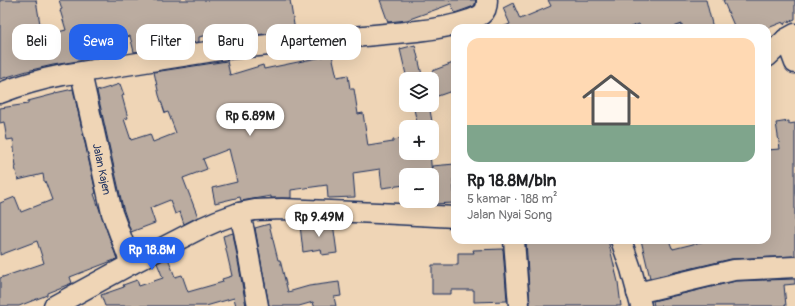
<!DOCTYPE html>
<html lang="id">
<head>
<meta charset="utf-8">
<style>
	body { margin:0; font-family:Pangolin,sans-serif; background:#f2f2f2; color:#202124; height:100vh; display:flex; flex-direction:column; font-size:15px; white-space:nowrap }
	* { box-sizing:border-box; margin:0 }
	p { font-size:13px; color:#757577 }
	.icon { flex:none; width:22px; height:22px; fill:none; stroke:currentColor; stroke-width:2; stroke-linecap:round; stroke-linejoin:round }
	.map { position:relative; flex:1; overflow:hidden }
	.details { position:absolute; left:451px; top:24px; width:320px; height:220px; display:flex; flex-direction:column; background:#fff; border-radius:12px; box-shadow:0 4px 16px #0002 }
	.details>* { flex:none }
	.guide { position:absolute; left:12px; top:24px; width:379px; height:36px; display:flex; gap:8px }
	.buttons { position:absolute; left:399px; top:72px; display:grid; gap:8px }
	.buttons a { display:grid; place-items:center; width:40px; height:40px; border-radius:8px; background:#fff; box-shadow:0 4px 16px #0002; font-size:20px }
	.price { position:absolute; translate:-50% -34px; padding:0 9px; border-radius:14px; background:#fff; color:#222; font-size:13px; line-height:26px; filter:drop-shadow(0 1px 2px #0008) }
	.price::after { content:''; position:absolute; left:50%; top:24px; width:12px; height:9px; margin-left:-6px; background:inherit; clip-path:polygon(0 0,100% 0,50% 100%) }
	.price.active { background:#2563eb; color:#fff }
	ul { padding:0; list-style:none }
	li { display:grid; align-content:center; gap:8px; height:212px; padding:0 16px }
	li span { display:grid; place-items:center; height:124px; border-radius:12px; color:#555 }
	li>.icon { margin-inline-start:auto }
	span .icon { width:72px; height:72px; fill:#fffc; stroke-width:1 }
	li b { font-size:17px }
	.pill { padding:0 14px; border-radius:12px; background:#fff; box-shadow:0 4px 16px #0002; font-size:14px; line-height:36px }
	.pill.active { background:#2563eb; color:#fff }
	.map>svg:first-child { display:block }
	.building { fill:#bbaca0; stroke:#1b2f5e }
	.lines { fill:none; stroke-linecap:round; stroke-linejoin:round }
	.minor-casing { stroke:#1b2f5e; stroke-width:23 }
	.minor { stroke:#efd5b6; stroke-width:20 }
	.labels { text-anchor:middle; stroke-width:4; stroke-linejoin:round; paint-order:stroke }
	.street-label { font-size:11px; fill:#1b2f5e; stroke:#efd5b6 }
</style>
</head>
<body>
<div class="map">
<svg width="795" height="306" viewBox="0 0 795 306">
	<rect width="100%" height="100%" fill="#efd5b6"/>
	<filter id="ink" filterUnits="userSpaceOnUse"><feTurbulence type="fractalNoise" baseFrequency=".025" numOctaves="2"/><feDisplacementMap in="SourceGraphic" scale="8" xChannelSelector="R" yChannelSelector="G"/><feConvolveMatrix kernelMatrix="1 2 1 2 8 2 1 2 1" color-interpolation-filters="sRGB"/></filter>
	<g filter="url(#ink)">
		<g class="building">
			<polygon points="0,0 36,0 42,36 66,30 60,10 62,9 59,0 290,0 295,31 255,35 254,31 243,33 242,28 199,37 199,42 134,52 130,36 101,45 103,57 53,65 27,71 0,79"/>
			<polygon points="380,0 476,0 475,4 474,6 455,13 451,4 407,20 388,22"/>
			<polygon points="548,0 706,0 713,28 682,28 682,24 671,28 640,28 639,24 628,28 500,28 510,24 503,8 513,3 520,19 551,6"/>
			<polygon points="723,0 795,0 795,19 783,24 783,22 768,28 735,28"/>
			<polygon points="415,45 423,79 407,79 400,49"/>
			<polygon points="332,55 337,77 348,75 350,89 354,89 358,114 363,113 368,146 393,142 393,140 406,138 406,153 430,153 432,175 404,175 405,185 382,188 380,169 353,173 355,197 328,198 327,185 291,190 291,198 271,198 271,196 241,201 240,197 215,203 212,188 237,182 229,149 203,159 207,169 183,178 198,217 184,224 180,212 175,214 170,200 150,208 155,223 131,232 123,208 97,91 120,84 124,95 122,96 128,118 124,119 131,140 150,134 153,142 176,133 168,112 165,113 159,95 154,72 227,61 230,75 263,65 264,69"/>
			<polygon points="453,63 455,70 455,90 432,98 432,71"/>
			<polygon points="73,89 96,193 94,194 117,259 70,277 72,283 47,293 47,295 19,306 0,306 0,278 44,263 37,241 0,255 0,203 15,197 21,212 52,200 45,181 44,181 43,174 18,180 15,167 16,167 13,139 7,140 4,122 0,123 0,108 28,104 28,101 55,94 55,93"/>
			<polygon points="413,105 429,105 433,127 418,127"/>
			<polygon points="789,121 789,124 795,123 795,256 731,259 650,278 641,240 669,240 672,248 673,248 673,249 709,240 767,240 767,150 780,149 776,123"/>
			<polygon points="455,164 455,179 453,179 455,203 432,204 432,166"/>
			<polygon points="321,222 333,223 337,253 322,255 321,249 303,252 300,225"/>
			<polygon points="269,224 278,260 280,260 288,292 309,286 339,282 341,296 334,297 336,306 314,306 313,302 299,306 269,306 255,228"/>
			<polygon points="233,233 246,306 236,306 234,298 206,306 105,306 101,295 124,287 123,285 137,280 139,286 163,278 157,263 168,258 175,277 182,275 188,292 223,282 222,279 232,276 223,236"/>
			<polygon points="526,240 608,240 618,282 621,306 530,306"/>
			<polygon points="503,249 507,301 474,302 474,290 451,290 451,294 432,294 432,265 458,265 458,253 474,253 473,250"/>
			<polygon points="795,279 795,284 784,285 786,306 654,306 653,301 736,281"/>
		</g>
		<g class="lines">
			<defs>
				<g id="minor">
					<polyline points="786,39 795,63"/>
					<polyline points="767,57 786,39 795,34"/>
					<polyline points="81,73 112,213 131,264"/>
					<path d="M0,93C21,85 42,79 63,75L226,49L417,31C436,29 453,26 470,20C474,18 479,17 482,14C486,11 487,5 487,0"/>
					<polyline points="239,213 244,231 258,306"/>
					<polyline points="514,240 519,306"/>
					<polyline points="621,240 631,269 641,306"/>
					<polyline points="637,293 734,270 795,267"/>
					<polyline points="54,306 131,264 199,229 217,221 239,213 255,210 282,209 378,213 455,217"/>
				</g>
			</defs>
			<use href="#minor" class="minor-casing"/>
			<use href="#minor" class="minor"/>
		</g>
	</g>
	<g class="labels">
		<g class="street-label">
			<text transform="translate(102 169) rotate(78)" y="4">Jalan Kajen</text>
		</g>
	</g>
</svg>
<div class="buttons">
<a><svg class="icon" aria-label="layers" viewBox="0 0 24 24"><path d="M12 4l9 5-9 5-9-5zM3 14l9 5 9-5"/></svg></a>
<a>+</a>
<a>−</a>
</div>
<b class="price" style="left:250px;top:137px">Rp 6.89M</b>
<b class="price" style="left:319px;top:238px">Rp 9.49M</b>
<b class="price active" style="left:152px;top:271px">Rp 18.8M</b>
<div class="guide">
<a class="pill">Beli</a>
<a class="pill active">Sewa</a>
<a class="pill">Filter</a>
<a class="pill">Baru</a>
<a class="pill">Apartemen</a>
</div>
<section class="details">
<ul>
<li><span style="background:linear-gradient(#ffd9b3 70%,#7fa58c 0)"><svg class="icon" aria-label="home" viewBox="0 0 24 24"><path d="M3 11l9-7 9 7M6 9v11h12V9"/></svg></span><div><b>Rp 18.8M/bln</b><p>5 kamar · 188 m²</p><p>Jalan Nyai Song</p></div></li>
</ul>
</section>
</div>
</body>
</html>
